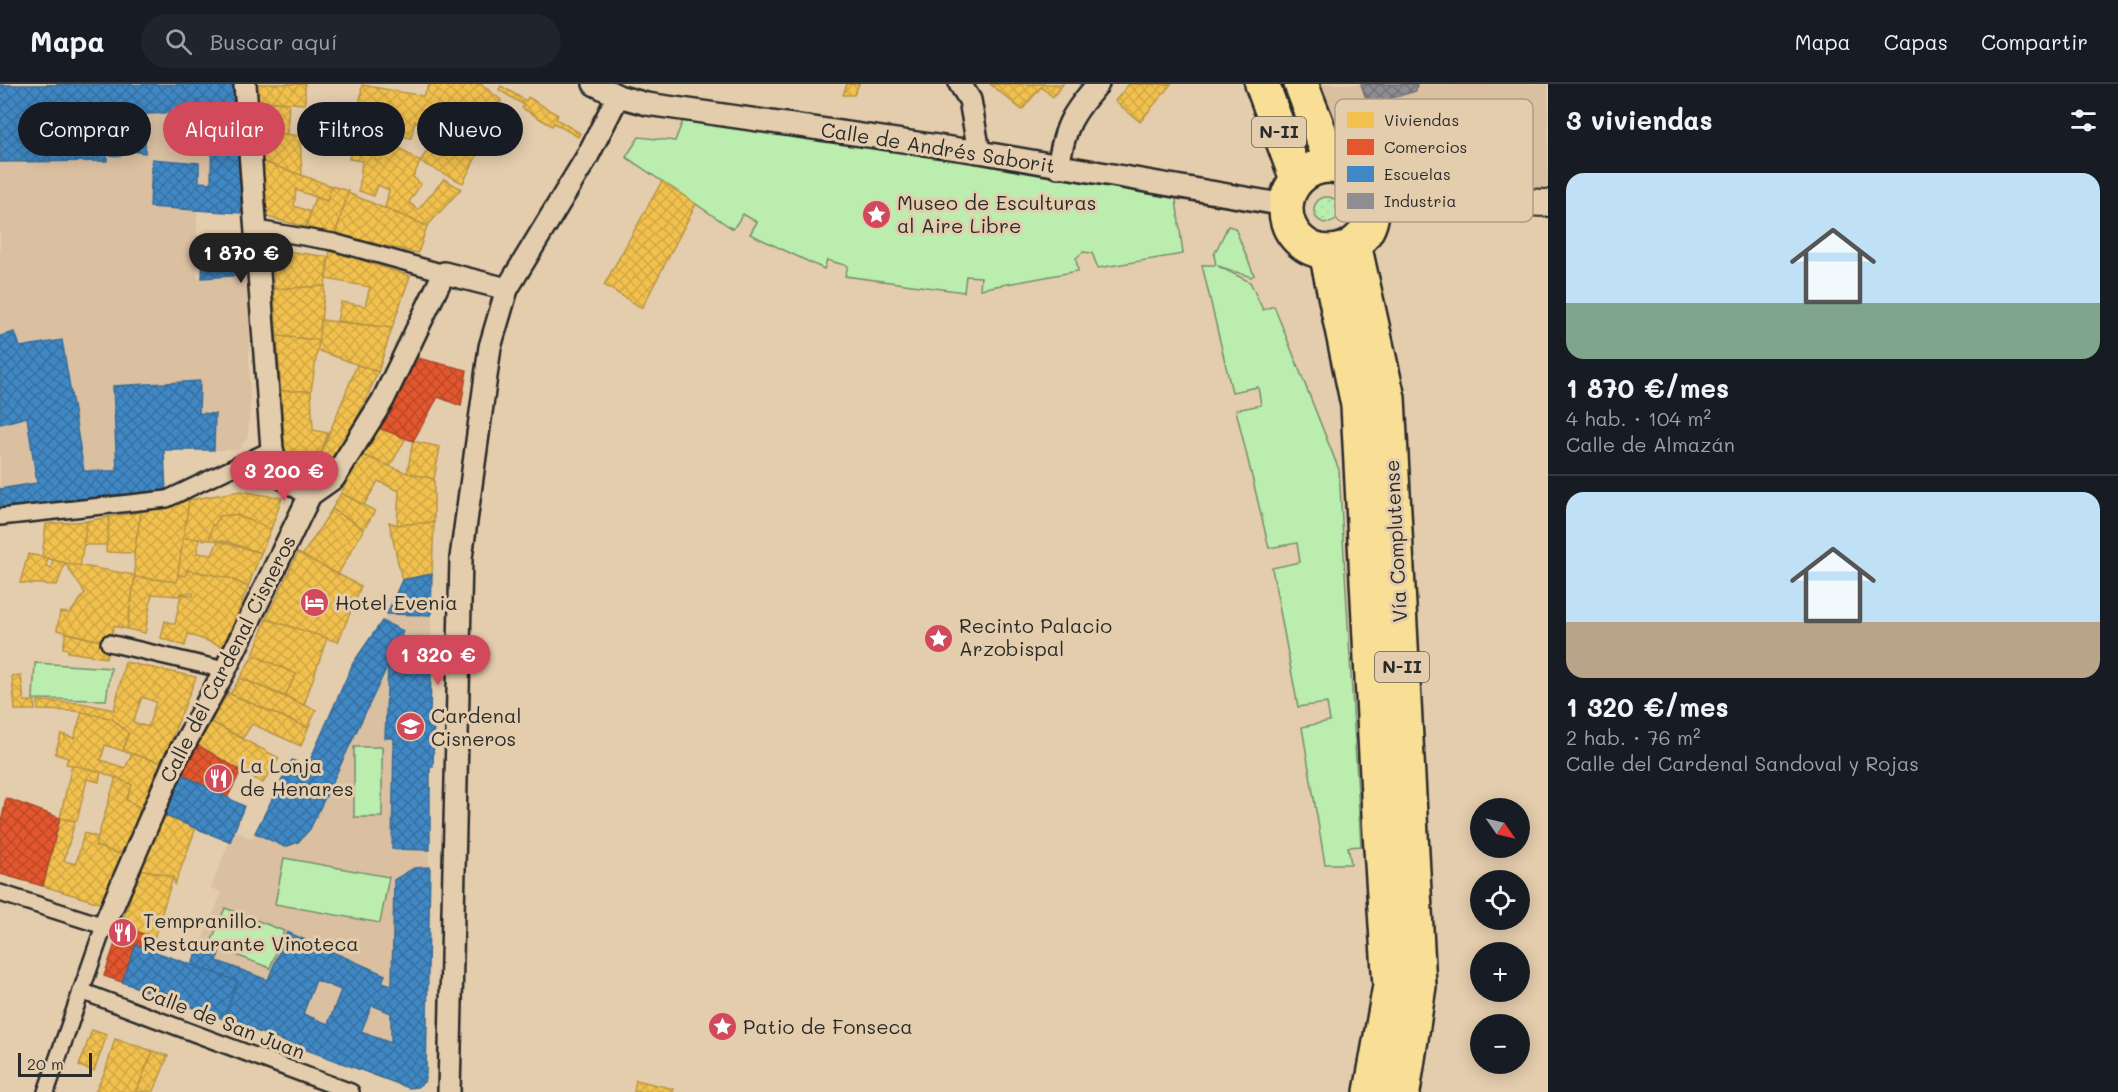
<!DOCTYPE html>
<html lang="es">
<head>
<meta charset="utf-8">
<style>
	body { margin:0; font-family:Mali,sans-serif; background:#20242c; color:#f1f3f6; height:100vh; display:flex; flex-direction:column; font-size:22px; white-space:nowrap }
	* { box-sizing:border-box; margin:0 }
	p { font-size:20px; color:#9ea1a6 }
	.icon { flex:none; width:33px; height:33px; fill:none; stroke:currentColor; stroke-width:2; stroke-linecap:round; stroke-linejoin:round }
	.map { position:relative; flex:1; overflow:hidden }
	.details { display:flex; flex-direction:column; background:#171b24; width:570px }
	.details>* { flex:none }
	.guide { position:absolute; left:18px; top:18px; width:570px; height:54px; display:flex; gap:12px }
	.needle { width:39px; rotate:124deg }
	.tools { position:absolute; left:1470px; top:714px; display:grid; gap:12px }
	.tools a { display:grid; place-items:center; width:60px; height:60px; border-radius:50%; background:#171b24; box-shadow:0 3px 15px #0003; font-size:30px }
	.scale { position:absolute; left:18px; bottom:15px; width:74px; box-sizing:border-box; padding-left:6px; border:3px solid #2b2b2b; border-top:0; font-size:16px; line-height:21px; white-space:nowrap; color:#2b2b2b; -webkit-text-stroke:4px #e4cdad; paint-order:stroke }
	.price { position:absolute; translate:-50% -51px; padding:0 14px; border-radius:21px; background:#d1495b; color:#fff; font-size:20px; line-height:39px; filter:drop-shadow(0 2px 3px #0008) }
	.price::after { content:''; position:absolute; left:50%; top:36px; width:18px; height:14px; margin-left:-9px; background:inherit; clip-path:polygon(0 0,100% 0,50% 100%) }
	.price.selected { background:#222; color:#fff }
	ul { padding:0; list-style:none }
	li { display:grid; align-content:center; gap:12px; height:318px; padding:0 18px }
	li+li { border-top:2px solid #363941 }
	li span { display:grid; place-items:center; height:186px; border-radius:18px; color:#555 }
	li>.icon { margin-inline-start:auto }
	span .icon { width:108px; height:108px; fill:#fffc; stroke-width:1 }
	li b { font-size:26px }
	h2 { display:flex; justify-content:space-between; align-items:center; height:72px; padding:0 18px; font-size:26px }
	.chip { padding:0 21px; border-radius:27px; background:#171b24; box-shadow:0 3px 15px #0003; font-size:21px; line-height:54px }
	.chip.selected { background:#d1495b; color:#fff }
	header { display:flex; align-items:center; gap:36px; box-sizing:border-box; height:84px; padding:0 30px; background:#171b24; border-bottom:2px solid #363941 }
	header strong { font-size:28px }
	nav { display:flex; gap:33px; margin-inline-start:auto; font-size:21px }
	.search { width:420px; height:54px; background:#20242c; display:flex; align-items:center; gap:15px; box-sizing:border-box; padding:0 21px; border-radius:33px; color:#9ea1a6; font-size:22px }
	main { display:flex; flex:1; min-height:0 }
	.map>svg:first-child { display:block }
	.built { fill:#dabfa1 }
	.grass { fill:#bbeeae; stroke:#738c6c; stroke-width:1.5 }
	.park { fill:url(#park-dots); stroke:#738c6c; stroke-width:1.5 }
	.homes { fill:url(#homes-cross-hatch); stroke:#b69444; stroke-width:1.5; fill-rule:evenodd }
	.shops { fill:url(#shops-cross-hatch); stroke:#ac4a2d; stroke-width:1.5 }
	.schools { fill:url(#schools-cross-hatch); stroke:#396c97; stroke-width:1.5; fill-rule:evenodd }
	.industry { fill:url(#industry-cross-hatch); stroke:#707073; stroke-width:1.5 }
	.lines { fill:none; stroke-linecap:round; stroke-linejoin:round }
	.pedestrian-casing { stroke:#2b2b2b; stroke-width:20 }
	.minor-casing { stroke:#2b2b2b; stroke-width:26 }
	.tertiary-casing { stroke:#2b2b2b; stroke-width:30 }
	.primary-casing { stroke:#2b2b2b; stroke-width:38 }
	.pedestrian { stroke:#e4cdad; stroke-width:15 }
	.minor { stroke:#e4cdad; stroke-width:21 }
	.tertiary { stroke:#e4cdad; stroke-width:26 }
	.primary { stroke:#f9df96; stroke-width:33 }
	.labels { text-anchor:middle; stroke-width:6; stroke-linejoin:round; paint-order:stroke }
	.shield { fill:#e4cdad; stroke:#625c52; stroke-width:1.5 }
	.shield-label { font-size:18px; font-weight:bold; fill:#2b2b2b }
	.street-label { font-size:20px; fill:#2b2b2b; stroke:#e4cdad }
	.poi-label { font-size:20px; fill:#2b2b2b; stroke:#e4cdad; text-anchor:start }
	.key { fill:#e4cdad; stroke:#ac9c86; stroke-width:1.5 }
	.key-label { font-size:16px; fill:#2b2b2b }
</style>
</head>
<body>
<header>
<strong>Mapa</strong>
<div class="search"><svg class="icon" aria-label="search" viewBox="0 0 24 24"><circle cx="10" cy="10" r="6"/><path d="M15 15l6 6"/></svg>Buscar aquí</div>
<nav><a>Mapa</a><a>Capas</a><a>Compartir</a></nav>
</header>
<main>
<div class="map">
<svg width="1548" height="1008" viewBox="0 0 1548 1008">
	<defs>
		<pattern id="park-dots" width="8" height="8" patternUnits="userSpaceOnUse" patternTransform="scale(1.5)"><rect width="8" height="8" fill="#bbeeae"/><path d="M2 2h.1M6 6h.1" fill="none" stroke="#a1cc96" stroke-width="1.8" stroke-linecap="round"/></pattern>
		<pattern id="homes-cross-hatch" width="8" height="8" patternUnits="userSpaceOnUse" patternTransform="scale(1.5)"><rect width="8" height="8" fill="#f2c14e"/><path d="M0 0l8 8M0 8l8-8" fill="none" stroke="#d0a644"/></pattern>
		<pattern id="shops-cross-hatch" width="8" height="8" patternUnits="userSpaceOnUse" patternTransform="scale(1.5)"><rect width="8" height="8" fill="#e4572e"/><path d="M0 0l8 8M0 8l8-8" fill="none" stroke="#b94827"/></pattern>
		<pattern id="schools-cross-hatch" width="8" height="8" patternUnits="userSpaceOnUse" patternTransform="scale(1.5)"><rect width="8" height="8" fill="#3f88c5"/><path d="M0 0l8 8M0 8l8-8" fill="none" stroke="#356fa0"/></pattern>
		<pattern id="industry-cross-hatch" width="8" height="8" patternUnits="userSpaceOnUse" patternTransform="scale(1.5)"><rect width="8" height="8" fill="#8d8d92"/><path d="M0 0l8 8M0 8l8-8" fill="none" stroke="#737377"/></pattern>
	</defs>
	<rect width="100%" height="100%" fill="#e4cdad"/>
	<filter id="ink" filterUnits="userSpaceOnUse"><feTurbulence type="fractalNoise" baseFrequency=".0167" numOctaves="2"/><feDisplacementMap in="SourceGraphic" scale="12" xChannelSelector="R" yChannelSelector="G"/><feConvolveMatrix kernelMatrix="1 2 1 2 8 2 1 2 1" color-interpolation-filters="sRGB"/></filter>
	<g filter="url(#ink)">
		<g class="built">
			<polygon points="236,0 241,129 197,126 197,194 248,190 250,319 248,353 238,366 164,366 166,409 0,426 0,1"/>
			<polygon points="1301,0 1548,0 1548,119 1368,108 1358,93 1343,84"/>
			<polygon points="387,530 431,531 430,631 434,631 433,683 430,683 426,990 422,1001 412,1004 224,935 237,897 192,881 222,808 211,804 234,746 252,755 292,676 307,682 353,579"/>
		</g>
		<g class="grass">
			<polygon points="685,31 1175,108 1183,170 1098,184 1092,169 1083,168 1076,174 1078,187 980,205 981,193 966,192 964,208 845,192 848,182 827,176 824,185 750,150 757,138 743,130 733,145 626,73 639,53 675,57"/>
			<polygon points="1228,142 1235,144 1254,191 1251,193 1218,182 1250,198 1263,226 1274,222 1339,386 1361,762 1348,763 1351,780 1325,780 1302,643 1330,637 1327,619 1298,623 1272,484 1300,478 1297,459 1269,464 1236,326 1261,321 1258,303 1232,308 1202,181 1216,181 1214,171"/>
			<polygon points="35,579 111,584 106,616 33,615"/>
			<rect x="354" y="663" width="28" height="70"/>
			<polygon points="284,774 389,793 380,839 275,820"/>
			<polygon points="225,824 284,847 270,884 210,861"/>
		</g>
		<circle class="park" cx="1327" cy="126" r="13"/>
		<g class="homes">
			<polygon points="256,0 305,0 305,20 257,17"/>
			<polygon points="430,0 481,0 501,16 482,61 415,37 411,54 357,42 362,1 423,12"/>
			<polygon points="847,0 859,0 854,11 843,11"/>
			<polygon points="990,0 1063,0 1053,13 1041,3 1022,26"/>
			<polygon points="1129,0 1171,0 1140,38 1115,17"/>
			<polygon points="501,2 526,17 528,13 558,31 556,35 580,49 578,53 554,39 552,42 522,24 524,21 499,6"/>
			<polygon points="257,17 289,19 287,50 258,47"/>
			<polygon points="440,46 482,61 463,99 420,78"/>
			<polygon points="258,47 300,52 302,92 261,77"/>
			<polygon points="355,49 398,63 420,78 413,93 421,100 409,118 418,126 444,95 461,105 427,142 385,124 389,106 378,101 374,112 359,107 362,77 349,75"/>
			<polygon points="261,77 332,102 327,117 296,106 294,122 311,128 306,143 263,132"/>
			<polygon points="662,97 696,120 642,224 604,201"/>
			<polygon points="332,102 349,107 335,151 306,143 315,113 327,117"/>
			<polygon points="348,109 427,142 418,169 335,151"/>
			<polygon points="272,165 328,173 325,202 274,205"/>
			<polygon points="330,166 410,192 392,244 337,237 341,218 365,222 370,203 326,195"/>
			<polygon points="325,202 319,256 277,252 274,205"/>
			<polygon points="321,236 392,244 378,288 317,266"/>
			<polygon points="277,252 319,256 311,307 281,307"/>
			<polygon points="357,281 378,288 351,348 328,379 318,377"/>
			<polygon points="281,307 311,307 313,346 328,349 318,377 285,373"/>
			<polygon points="379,344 406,354 390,382 362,371"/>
			<polygon points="413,357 440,363 434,395 407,389"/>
			<polygon points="362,371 407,389 434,395 434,438 397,441 399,407 378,397 364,421 341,409"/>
			<polygon points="241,407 282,414 271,445 236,431 219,432 215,441 212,441 210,456 183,454 189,416"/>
			<polygon points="341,409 375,427 364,445 332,425"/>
			<polygon points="189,416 177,498 135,493 134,469 141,428"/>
			<polygon points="332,425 364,445 338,490 302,472"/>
			<polygon points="141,428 134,469 106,468 109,433"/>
			<polygon points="236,431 271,445 261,469 225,457 210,456 212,441 215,441 219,432"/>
			<polygon points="109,433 107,461 83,461 87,437"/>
			<polygon points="87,437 80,483 42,473 46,440"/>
			<polygon points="389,438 397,441 434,438 432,490 402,496"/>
			<polygon points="183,454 199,455 197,469 212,471 218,457 261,469 248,503 229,494 187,486 186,492 178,491"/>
			<polygon points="298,469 361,502 338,558 266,535"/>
			<polygon points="28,470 48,474 46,482 51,484 53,476 65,479 57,501 20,499"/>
			<polygon points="65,479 135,491 127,545 114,542 109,559 57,546 60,528 70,529 85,509"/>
			<polygon points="187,486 229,494 248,503 224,563 188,550 185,562 161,554 165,537 175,540 181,510 193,512 193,509 180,509 179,512 152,510 145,549 127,545 135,493 177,498 178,491 186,492"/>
			<polygon points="266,535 327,554 304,621 285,612 296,590 253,571"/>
			<polygon points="66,549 109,559 106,574 68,568 68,565 63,564"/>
			<polygon points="253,571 296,590 285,612 240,594"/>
			<path d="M125,578L196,593L162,679L123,667L128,649L112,635L76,627L38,626V617L81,619L114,626ZM142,613L156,618L148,643L133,638Z"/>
			<polygon points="21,591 24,617 35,617 35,626 15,626 12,592"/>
			<polygon points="240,594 316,626 308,644 230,610"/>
			<polygon points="228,609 308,644 301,662 252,640 243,654 211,638"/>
			<polygon points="82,628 112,635 128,649 123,667 105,661 101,676 125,684 132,670 162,679 141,724 126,716 132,701 101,688 66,680 68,674 55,670 61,650 74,654"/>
			<polygon points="211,638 279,674 263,699 197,662"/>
			<polygon points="72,681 101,688 99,698 87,695 77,737 60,734"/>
			<polygon points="116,693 132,701 126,716 141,724 123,771 95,762"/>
			<polygon points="161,730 196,744 175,800 173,793 140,785"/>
			<polygon points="60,734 75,737 64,777 76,780 84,749 98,753 95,762 123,771 103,820 43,802"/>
			<polygon points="140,785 173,793 154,854 121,842"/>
			<polygon points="92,946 107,951 94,987 79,982"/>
			<polygon points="115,955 153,967 136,1008 95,1008 105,988"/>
			<polygon points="153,967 168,972 154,1007 136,1008"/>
			<polygon points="636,996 674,1005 673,1008 634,1008"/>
		</g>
		<g class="shops">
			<polygon points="413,273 467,286 461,322 438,313 413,357 379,344"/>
			<polygon points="196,660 241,687 227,714 179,689"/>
			<polygon points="6,714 60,734 43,802 0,790 0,744"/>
			<polygon points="121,842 154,854 150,866 136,861 122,898 104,892"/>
		</g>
		<g class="schools">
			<polygon points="236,0 241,129 150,123 152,75 199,79 199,98 211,99 212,28 146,30 145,69 122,65 121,72 107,71 107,77 0,78 0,1"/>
			<polygon points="205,151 242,154 244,191 202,194"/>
			<polygon points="15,248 20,263 62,256 84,387 117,387 113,302 200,297 199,329 215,330 214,366 164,366 166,409 0,426 0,405 37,399 27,333 0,340 0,252"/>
			<polygon points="432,490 431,531 387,530 402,496"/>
			<polygon points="382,537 403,547 400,555 432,554 430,631 434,631 433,683 430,683 430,766 392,765 394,654 385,654 388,581 310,745 298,758 285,763 255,749 292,676 307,683 353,579"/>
			<polygon points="179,689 244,722 230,758 161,730"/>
			<path d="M430,783L426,990L424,998L417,1003L409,1004L224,935L237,897L192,881L199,861L219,868L217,877L268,896L287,848L385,891L382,898L392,901L394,796L414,784ZM316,896L341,906L328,940L303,930ZM372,921L391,929V959L361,948Z"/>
			<polygon points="136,861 237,897 224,935 122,898"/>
		</g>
		<polygon class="industry" points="1361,0 1417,0 1416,7 1378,18 1383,33 1363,39 1360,29 1370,26"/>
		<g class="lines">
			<defs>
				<g id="pedestrian">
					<polyline points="257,145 333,158 444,189"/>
					<polyline points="0,433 167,415 272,365"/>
					<polyline points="109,559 225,586"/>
					<polyline points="0,809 104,842 46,1008"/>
					<polyline points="81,907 351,1008"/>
				</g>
				<g id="minor">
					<polyline points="245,0 272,365 280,392 310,411"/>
					<polyline points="594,0 618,12 647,20 979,68 1285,121"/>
					<polyline points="960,0 970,16 979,68"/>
					<path d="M1058,83C1065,42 1071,31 1098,0"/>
					<polyline points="104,842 175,677 225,586 310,411 334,394 383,316 444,189 507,205"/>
					<polyline points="449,1008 461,474 490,263 507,205 587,73 618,12"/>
				</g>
				<polyline id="tertiary" points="1371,116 1400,114 1548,119"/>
				<g id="primary">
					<polyline points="1262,0 1297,95"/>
					<polyline points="1301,0 1333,82"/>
					<circle cx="1329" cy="125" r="43"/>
					<polyline points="1354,160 1388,314 1419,902 1403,1008"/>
					<polyline points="1326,168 1358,321 1380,749 1390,902 1371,1008"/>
				</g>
			</defs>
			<use href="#pedestrian" class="pedestrian-casing"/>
			<use href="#minor" class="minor-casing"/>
			<use href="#tertiary" class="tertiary-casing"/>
			<use href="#primary" class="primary-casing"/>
			<use href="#pedestrian" class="pedestrian"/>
			<use href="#minor" class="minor"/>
			<use href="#tertiary" class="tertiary"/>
			<use href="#primary" class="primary"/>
		</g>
	</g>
	<defs>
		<symbol id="sight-disc" viewBox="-11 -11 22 22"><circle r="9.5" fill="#d1495b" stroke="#e4cdad"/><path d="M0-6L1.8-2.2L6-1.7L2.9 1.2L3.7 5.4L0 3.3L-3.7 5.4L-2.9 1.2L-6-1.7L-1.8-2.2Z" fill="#fff"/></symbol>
		<symbol id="hotel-disc" viewBox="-11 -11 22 22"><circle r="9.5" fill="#d1495b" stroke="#e4cdad"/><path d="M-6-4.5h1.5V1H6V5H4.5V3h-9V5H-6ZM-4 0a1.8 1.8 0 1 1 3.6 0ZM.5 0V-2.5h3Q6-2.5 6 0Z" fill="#fff"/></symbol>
		<symbol id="university-disc" viewBox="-11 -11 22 22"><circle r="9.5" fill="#d1495b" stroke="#e4cdad"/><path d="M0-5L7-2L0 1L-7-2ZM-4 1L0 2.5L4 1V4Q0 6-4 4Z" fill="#fff"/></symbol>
		<symbol id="restaurant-disc" viewBox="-11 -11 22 22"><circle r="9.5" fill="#d1495b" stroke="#e4cdad"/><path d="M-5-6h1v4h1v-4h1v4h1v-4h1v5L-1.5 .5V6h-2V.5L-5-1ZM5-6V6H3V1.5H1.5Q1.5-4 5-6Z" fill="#fff"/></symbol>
	</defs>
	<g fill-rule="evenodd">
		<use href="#sight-disc" x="860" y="114" width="33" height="33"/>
		<use href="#hotel-disc" x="298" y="502" width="33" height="33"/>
		<use href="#sight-disc" x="922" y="538" width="33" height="33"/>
		<use href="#university-disc" x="394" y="626" width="33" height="33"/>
		<use href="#restaurant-disc" x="202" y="678" width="33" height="33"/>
		<use href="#restaurant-disc" x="106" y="832" width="33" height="33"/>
		<use href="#sight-disc" x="706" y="926" width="33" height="33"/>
	</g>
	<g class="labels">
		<g class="shield">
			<rect x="1252" y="33" width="54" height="30" rx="4.5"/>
			<rect x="1375" y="568" width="54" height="30" rx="4.5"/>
		</g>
		<g class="shield-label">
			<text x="1279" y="54">N-II</text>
			<text x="1402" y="589">N-II</text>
		</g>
		<g class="street-label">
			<text transform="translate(938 64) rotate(9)" y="7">Calle de Andrés Saborit</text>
			<text transform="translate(1396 457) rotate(-93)" y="7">Vía Complutense</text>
			<text transform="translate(228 575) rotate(-63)" y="7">Calle del Cardenal Cisneros</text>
			<text transform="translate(223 938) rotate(21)" y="7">Calle de San Juan</text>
		</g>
		<g class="poi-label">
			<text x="897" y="126">Museo de Esculturas<tspan x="897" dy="23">al Aire Libre</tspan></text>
			<text x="335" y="526">Hotel Evenia</text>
			<text x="959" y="549">Recinto Palacio<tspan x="959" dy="23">Arzobispal</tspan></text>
			<text x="431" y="639">Cardenal<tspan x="431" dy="23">Cisneros</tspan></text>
			<text x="240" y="689">La Lonja<tspan x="240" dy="23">de Henares</tspan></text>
			<text x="143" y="844">Tempranillo.<tspan x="143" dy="23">Restaurante Vinoteca</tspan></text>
			<text x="743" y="950">Patio de Fonseca</text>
		</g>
	</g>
	<rect x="1335" y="15" width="198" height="123" rx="9" class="key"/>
	<rect x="1347" y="28" width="27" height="16" fill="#f2c14e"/>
	<rect x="1347" y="55" width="27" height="16" fill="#e4572e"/>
	<rect x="1347" y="82" width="27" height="16" fill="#3f88c5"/>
	<rect x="1347" y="109" width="27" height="16" fill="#8d8d92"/>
	<g class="key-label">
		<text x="1384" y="42">Viviendas</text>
		<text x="1384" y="69">Comercios</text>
		<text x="1384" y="96">Escuelas</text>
		<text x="1384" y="123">Industria</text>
	</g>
</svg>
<div class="tools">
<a><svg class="needle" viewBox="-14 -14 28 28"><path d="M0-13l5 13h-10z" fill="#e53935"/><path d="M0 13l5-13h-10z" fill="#9ea1a6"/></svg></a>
<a><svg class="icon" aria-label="locate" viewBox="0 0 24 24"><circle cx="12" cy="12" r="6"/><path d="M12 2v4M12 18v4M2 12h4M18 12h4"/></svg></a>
<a>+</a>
<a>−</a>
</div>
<div class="scale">20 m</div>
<b class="price selected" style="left:241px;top:200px">1 870 €</b>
<b class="price" style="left:284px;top:418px">3 200 €</b>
<b class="price" style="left:438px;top:602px">1 320 €</b>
<div class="guide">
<a class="chip">Comprar</a>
<a class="chip selected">Alquilar</a>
<a class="chip">Filtros</a>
<a class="chip">Nuevo</a>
</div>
</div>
<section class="details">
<h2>3 viviendas<svg class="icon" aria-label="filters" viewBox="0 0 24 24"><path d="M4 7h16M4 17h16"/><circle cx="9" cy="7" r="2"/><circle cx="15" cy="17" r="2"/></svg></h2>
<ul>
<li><span style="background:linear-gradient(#bfe0f5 70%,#7fa58c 0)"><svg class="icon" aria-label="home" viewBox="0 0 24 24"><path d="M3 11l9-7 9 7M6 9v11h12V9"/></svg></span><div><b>1 870 €/mes</b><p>4 hab. · 104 m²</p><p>Calle de Almazán</p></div></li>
<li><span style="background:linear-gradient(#bfe0f5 70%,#b9a48a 0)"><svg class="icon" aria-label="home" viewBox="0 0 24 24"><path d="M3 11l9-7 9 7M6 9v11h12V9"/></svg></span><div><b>1 320 €/mes</b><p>2 hab. · 76 m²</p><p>Calle del Cardenal Sandoval y Rojas</p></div></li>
</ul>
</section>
</main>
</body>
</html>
